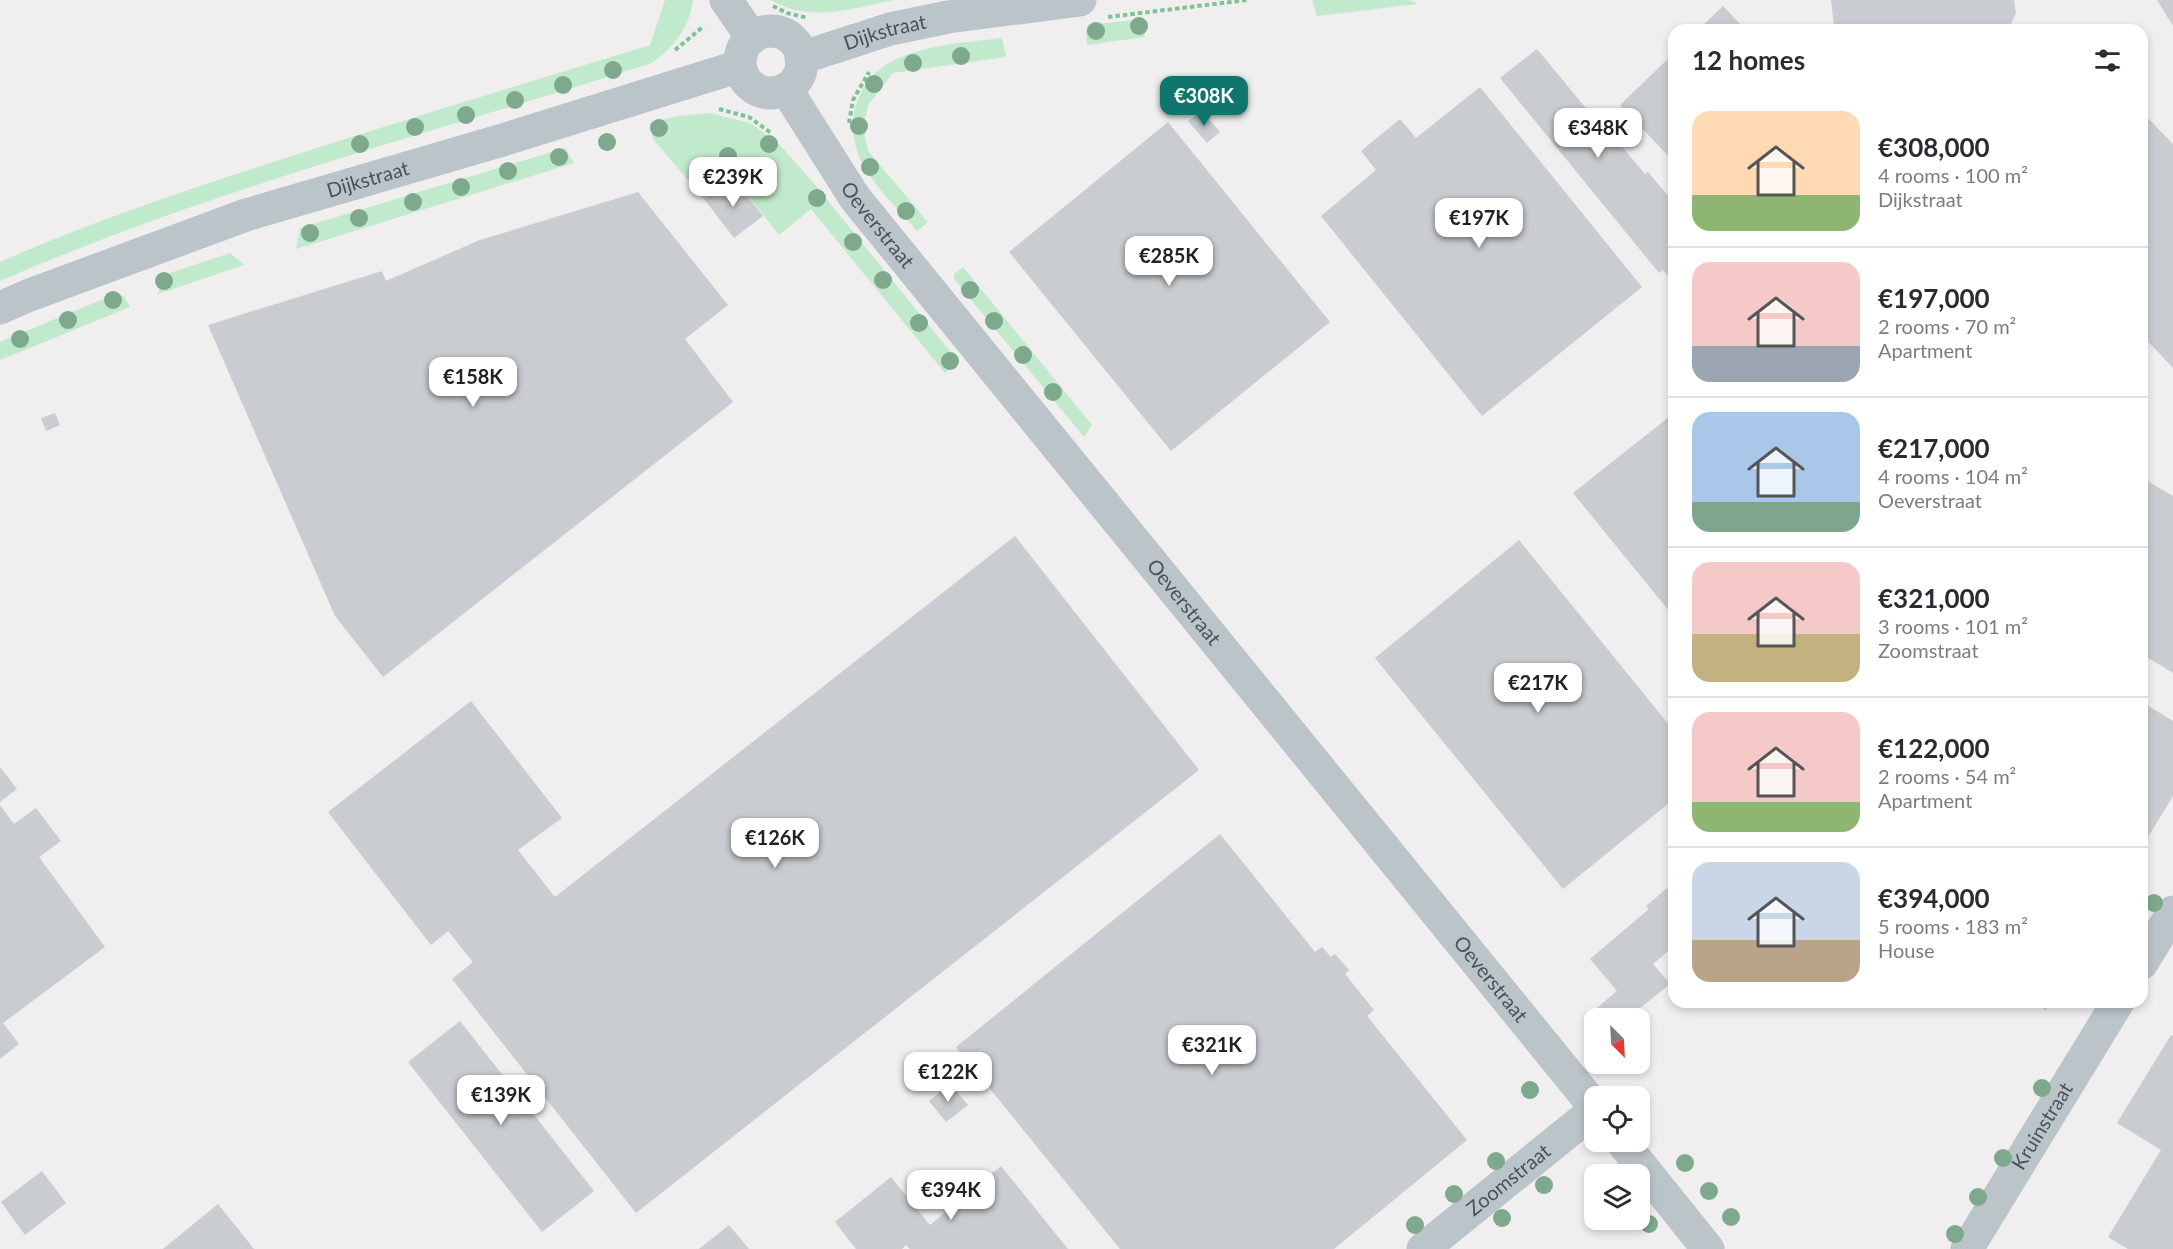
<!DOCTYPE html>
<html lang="en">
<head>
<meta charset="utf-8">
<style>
	body { margin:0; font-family:Lato,sans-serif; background:#f2f2f3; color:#2b2b33; height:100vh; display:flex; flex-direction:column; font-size:22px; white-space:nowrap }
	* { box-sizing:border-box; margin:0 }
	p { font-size:20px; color:#7c7c81 }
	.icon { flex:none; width:33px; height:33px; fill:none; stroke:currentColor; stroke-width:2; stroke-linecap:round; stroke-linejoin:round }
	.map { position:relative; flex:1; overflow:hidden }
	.drawer { position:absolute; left:1668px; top:24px; width:480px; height:984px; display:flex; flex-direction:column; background:#fff; border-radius:18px; box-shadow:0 3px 9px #0003 }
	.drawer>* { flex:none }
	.needle { width:39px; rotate:156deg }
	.tools { position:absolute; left:1584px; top:1008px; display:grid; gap:12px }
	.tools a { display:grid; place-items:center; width:66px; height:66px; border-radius:12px; background:#fff; box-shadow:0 3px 9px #0003; font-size:30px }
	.price { position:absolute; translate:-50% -51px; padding:0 14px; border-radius:12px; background:#fff; color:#222; font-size:20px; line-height:39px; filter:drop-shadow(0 2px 3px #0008) }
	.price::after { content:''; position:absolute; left:50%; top:36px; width:18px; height:14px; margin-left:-9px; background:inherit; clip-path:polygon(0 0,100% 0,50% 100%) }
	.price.selected { background:#0f766e; color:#fff }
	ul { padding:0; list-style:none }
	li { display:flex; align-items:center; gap:18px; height:150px; padding:0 24px }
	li+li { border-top:2px solid #e1e1e2 }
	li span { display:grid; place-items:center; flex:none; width:168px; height:120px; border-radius:18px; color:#555 }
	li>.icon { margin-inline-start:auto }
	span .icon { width:72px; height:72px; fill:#fffc; stroke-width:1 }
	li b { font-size:26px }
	h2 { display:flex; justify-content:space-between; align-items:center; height:72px; padding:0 24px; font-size:26px }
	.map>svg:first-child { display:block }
	.green { fill:#c1e9cb }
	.building { fill:#c9ccd0 }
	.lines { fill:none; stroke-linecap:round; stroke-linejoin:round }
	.path { stroke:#7dc397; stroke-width:4; stroke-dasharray:4.5 3; stroke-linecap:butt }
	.minor { stroke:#bbc4c9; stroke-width:33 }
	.tree { fill:#7fa98d }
	.labels { text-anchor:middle; stroke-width:6; stroke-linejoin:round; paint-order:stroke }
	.street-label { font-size:20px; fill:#485359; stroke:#fff }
</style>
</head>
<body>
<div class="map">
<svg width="2173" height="1249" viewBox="0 0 2173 1249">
	<rect width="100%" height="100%" fill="#f0eeee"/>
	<g class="green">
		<path d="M665,0H693C689,28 674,47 652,63C433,133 211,189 0,281V262C86,224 175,194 264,165C392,123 521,85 650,45Z"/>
		<path d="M771,0H893C851,9 810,23 771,0Z"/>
		<polygon points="1312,0 1409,0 1418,4 1317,16"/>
		<polygon points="1143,19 1145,37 1087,45 1086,31 1088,25"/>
		<path d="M1002,38L1006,57L893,73L868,105L864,123L865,138L868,151L928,222L917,231C900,211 874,186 862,163C853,144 849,120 858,100C862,91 867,80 875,73C908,45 961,43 1002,38Z"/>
		<polygon points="710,113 750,123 776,141 811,180 958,361 945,373 811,209 779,235 733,177 704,199 653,139 650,123 678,116"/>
		<polygon points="565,148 574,163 296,249 300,228"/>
		<polygon points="230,253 244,265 158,294 161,279 170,273"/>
		<polygon points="963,267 1092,425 1084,437 954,279 954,274"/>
		<polygon points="120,294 125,298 130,307 0,360 0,342 113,295"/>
	</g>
	<g class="building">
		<polygon points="1831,0 2014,0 2016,13 2008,30 1838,30 1834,26"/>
		<polygon points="2157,0 2173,0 2173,26"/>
		<polygon points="1723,6 1746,30 1698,30"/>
		<polygon points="1537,49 1590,113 1592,111 1645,174 1648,172 1674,203 1674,277 1671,280 1663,270 1659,273 1500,78"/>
		<polygon points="1674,53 1674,162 1620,105"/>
		<polygon points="1480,87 1642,287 1482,416 1321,216 1376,170 1361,151 1400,119 1416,138"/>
		<polygon points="1202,111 1220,132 1207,143 1188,121"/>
		<polygon points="2142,112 2173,144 2173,368 2142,335"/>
		<polygon points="1168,122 1330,322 1171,451 1009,252"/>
		<polygon points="732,177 763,216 734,238 704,199"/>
		<polygon points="638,192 728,305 685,339 733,402 383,677 335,616 208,325 382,271 386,281 480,240"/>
		<polygon points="55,413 60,425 46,431 41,418"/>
		<polygon points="1674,413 1674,617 1573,493"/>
		<polygon points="2142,478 2173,496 2173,673 2142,654"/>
		<polygon points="1015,536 1199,770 636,1213 452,979 473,962 448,931 431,945 328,812 471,701 562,818 518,850 555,897"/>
		<polygon points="1519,540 1674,731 1674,799 1563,889 1375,658"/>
		<polygon points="2142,702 2173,721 2173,796 2148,837 2142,834"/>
		<polygon points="0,767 17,789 0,802"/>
		<polygon points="0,805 14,824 36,808 61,841 39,857 105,947 3,1023 19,1044 0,1059"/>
		<polygon points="1220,834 1315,952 1322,947 1331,957 1335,954 1349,970 1345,974 1374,1010 1367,1016 1467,1140 1334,1249 1120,1249 956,1047"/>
		<polygon points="1673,883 1674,946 1653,964 1670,984 1629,1017 1630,1018 1594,1018 1594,1025 1587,1016 1617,991 1590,959 1649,909 1646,906"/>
		<polygon points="2032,1002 2051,1002 2046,1010"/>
		<polygon points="460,1021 594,1191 542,1232 408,1062"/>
		<polygon points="2171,1035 2173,1036 2173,1249 2128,1249 2108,1237 2161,1150 2117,1123"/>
		<polygon points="950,1084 968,1105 946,1122 929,1101"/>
		<polygon points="1001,1166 1068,1249 910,1249 906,1245 902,1249 856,1249 835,1222 891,1177 930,1225"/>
		<polygon points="42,1171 66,1203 25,1235 1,1202"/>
		<polygon points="218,1204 254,1249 163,1249"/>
		<polygon points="729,1225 749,1249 699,1249"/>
	</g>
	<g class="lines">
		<g class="path">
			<polyline points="773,6 787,13 808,18"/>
			<polyline points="1108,17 1247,0"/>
			<polyline points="675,50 704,26"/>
			<polyline points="719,109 749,117 771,133"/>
			<polyline points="849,123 853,100 869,72"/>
		</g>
		<g class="minor">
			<polyline points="726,0 752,38"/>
			<circle cx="771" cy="62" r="31"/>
			<path id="s1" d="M801,58L890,29L948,17L1080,0"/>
			<path id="s2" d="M786,89L855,198L1594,1106"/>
			<path id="s3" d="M0,308L27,296L246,215L509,138L740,66"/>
			<polyline points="2142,963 2173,912"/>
			<polyline points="1622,1142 1708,1249"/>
			<path id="s4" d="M1423,1249L1594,1111"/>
			<path id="s5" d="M1967,1249L2118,1002"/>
		</g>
	</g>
	<g class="tree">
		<circle cx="1139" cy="26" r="9"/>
		<circle cx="1096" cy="31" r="9"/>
		<circle cx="961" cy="56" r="9"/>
		<circle cx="913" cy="63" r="9"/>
		<circle cx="613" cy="70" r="9"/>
		<circle cx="874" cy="84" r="9"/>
		<circle cx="563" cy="85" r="9"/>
		<circle cx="515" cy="100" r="9"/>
		<circle cx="466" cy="115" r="9"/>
		<circle cx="859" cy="126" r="9"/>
		<circle cx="415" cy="127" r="9"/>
		<circle cx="659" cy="128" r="9"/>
		<circle cx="607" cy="142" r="9"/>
		<circle cx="360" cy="144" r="9"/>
		<circle cx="769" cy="144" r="9"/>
		<circle cx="728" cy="156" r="9"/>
		<circle cx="559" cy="157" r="9"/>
		<circle cx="870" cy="167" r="9"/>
		<circle cx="508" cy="171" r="9"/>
		<circle cx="461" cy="187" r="9"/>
		<circle cx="817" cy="198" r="9"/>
		<circle cx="413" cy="202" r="9"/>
		<circle cx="906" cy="211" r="9"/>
		<circle cx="359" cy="218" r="9"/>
		<circle cx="310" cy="233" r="9"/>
		<circle cx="853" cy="242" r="9"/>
		<circle cx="883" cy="280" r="9"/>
		<circle cx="164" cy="281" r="9"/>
		<circle cx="970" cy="290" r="9"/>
		<circle cx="113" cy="300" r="9"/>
		<circle cx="68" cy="320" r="9"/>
		<circle cx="994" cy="321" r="9"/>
		<circle cx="919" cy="323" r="9"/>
		<circle cx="20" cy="339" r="9"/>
		<circle cx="1023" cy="355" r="9"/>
		<circle cx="950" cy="361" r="9"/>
		<circle cx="1053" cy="392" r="9"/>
		<circle cx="2154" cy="903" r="9"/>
		<circle cx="2042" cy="1088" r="9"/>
		<circle cx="1530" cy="1090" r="9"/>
		<circle cx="2003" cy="1158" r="9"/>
		<circle cx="1496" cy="1161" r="9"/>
		<circle cx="1685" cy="1163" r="9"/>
		<circle cx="1544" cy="1185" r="9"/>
		<circle cx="1709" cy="1191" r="9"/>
		<circle cx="1454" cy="1194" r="9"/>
		<circle cx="1978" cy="1197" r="9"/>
		<circle cx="1731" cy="1217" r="9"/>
		<circle cx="1502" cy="1218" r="9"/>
		<circle cx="1649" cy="1224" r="9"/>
		<circle cx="1415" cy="1225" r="9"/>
		<circle cx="1955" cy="1234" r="9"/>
	</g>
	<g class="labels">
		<g class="street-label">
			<text dy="7" stroke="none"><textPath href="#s1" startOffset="88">Dijkstraat</textPath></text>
			<text dy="7" stroke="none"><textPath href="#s3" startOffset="390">Dijkstraat</textPath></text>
			<text dy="7" stroke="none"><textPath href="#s2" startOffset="164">Oeverstraat</textPath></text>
			<text dy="7" stroke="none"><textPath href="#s2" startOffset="650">Oeverstraat</textPath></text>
			<text dy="7" stroke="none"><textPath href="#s2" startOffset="1136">Oeverstraat</textPath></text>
			<text dy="7" stroke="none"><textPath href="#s5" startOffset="144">Kruinstraat</textPath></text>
			<text dy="7" stroke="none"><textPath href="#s4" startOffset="110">Zoomstraat</textPath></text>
		</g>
	</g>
</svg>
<div class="tools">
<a><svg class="needle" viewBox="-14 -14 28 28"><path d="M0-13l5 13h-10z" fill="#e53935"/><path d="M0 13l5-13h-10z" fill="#7c7c81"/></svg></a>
<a><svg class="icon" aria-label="locate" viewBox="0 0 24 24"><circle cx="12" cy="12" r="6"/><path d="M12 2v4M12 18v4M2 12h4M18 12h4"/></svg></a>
<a><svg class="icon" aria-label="layers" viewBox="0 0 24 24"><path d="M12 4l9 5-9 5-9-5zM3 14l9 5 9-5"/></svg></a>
</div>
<b class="price selected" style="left:1204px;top:127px">€308K</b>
<b class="price" style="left:1598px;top:159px">€348K</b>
<b class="price" style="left:733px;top:208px">€239K</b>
<b class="price" style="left:1479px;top:249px">€197K</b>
<b class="price" style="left:1169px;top:287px">€285K</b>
<b class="price" style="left:473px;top:408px">€158K</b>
<b class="price" style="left:1538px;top:714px">€217K</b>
<b class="price" style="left:775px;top:869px">€126K</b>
<b class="price" style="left:1212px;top:1076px">€321K</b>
<b class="price" style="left:948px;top:1103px">€122K</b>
<b class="price" style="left:501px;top:1126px">€139K</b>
<b class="price" style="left:951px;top:1221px">€394K</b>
<section class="drawer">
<h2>12 homes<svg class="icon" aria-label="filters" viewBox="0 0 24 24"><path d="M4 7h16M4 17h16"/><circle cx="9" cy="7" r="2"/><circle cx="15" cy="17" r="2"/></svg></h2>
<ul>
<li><span style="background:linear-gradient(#ffd9b3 70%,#8fb573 0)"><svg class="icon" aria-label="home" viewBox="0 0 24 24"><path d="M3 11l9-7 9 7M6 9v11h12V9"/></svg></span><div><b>€308,000</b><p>4 rooms · 100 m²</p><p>Dijkstraat</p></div></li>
<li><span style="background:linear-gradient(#f6c9c9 70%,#9aa5b1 0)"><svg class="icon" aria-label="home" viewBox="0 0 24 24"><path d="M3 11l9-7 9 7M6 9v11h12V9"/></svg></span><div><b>€197,000</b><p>2 rooms · 70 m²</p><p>Apartment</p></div></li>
<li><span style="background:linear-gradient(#a9c7e8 75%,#7fa58c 0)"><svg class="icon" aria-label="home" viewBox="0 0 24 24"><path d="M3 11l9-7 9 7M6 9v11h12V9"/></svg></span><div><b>€217,000</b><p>4 rooms · 104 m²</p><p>Oeverstraat</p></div></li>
<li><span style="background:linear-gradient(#f6c9c9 60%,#c2b280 0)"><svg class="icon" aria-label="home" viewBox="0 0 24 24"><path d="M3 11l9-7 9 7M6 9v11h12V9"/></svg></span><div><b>€321,000</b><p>3 rooms · 101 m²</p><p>Zoomstraat</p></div></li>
<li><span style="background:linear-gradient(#f6c9c9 75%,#8fb573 0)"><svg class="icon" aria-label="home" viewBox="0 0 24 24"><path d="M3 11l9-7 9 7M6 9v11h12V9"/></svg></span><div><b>€122,000</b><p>2 rooms · 54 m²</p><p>Apartment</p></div></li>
<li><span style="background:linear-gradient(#c9d6e8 65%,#b9a48a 0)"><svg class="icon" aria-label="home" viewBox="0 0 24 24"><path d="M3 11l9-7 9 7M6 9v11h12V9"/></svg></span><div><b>€394,000</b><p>5 rooms · 183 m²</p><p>House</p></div></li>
</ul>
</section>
</div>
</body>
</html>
